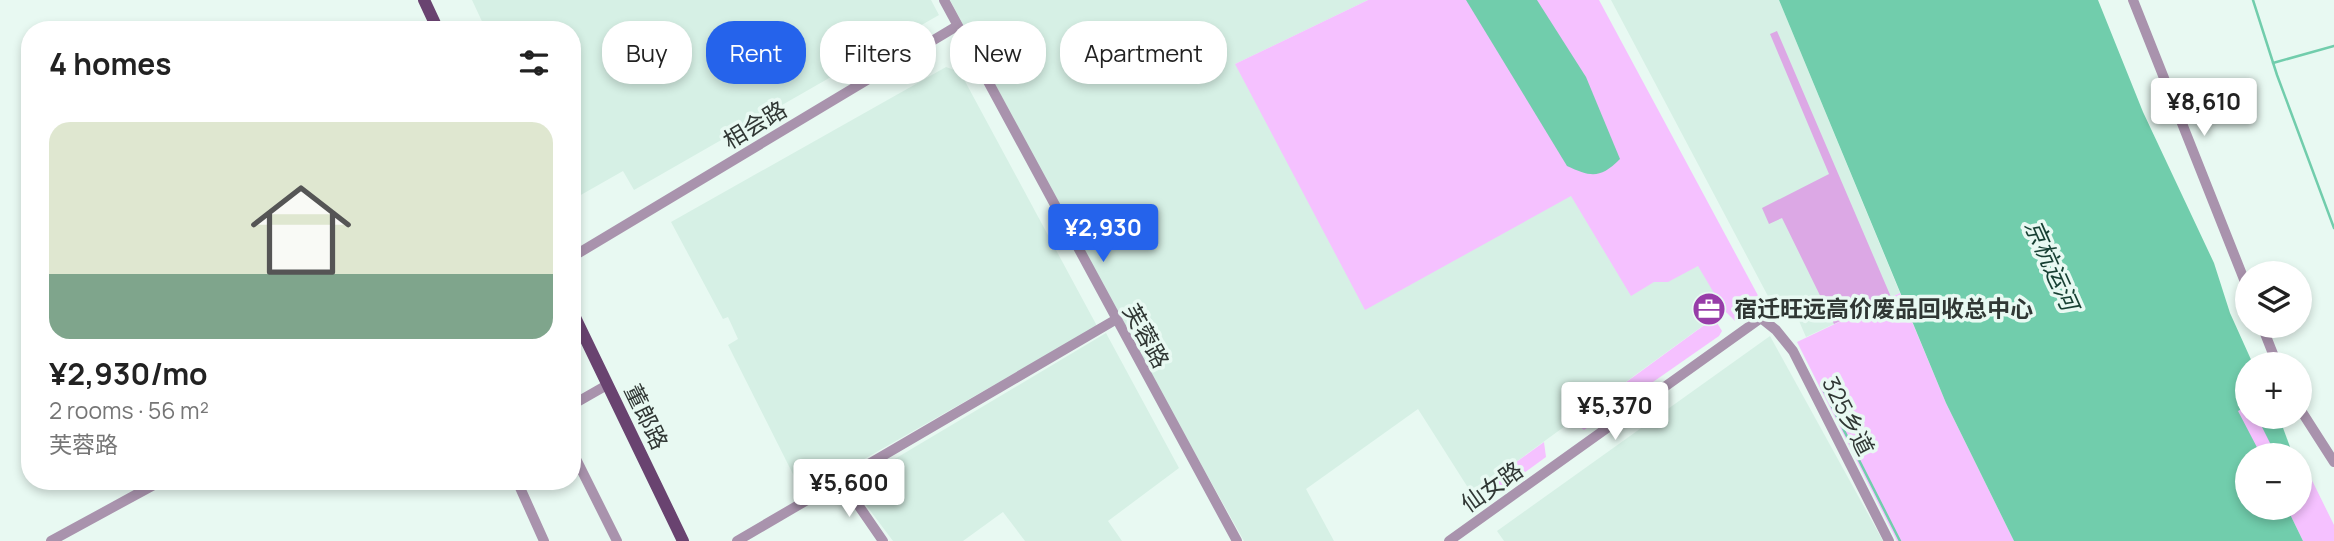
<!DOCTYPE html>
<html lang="en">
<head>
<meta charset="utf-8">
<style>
	body { margin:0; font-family:Manrope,"Noto Sans SC",sans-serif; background:#f2f2f2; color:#222; height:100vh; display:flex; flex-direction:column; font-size:26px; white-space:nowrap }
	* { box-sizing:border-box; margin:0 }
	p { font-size:23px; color:#767676 }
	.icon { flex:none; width:38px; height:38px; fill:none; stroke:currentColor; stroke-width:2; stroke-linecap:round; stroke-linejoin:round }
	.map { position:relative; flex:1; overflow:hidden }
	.sheet { position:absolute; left:21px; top:21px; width:560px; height:469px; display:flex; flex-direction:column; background:#fff; border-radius:28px; box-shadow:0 4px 10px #0003 }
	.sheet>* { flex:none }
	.guide { position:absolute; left:602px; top:21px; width:665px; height:63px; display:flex; gap:14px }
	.buttons { position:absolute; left:2235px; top:261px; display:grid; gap:14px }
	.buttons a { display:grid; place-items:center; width:77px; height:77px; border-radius:50%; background:#fff; box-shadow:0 4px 10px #0003; font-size:35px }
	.price { position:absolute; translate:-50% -60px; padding:0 16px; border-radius:7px; background:#fff; color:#222; font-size:23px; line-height:46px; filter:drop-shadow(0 2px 4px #0008) }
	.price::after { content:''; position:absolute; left:50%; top:42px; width:21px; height:16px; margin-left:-10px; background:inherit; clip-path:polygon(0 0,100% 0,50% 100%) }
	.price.active { background:#2563eb; color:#fff }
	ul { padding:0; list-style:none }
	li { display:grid; align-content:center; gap:14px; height:371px; padding:0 28px }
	li span { display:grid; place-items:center; height:217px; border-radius:21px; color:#555 }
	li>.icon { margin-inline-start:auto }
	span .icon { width:126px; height:126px; fill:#fffc; stroke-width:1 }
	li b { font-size:30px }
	h2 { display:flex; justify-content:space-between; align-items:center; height:84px; padding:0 28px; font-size:30px }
	.pill { padding:0 24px; border-radius:28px; background:#fff; box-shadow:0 4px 10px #0003; font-size:24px; line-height:63px }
	.pill.active { background:#2563eb; color:#fff }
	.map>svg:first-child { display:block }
	.built { fill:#d6f0e5 }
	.green { fill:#f5c1ff }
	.forest { fill:#dca8e5 }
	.water { fill:#71cdac }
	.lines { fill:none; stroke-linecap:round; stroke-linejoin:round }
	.stream { stroke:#71cdac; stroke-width:2.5 }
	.minor { stroke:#a993ad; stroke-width:10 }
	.major { stroke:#694370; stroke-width:12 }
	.labels { text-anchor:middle; stroke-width:7; stroke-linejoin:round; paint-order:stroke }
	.street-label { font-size:23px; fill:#303734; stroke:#e8f9f2 }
	.poi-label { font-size:23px; font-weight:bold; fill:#303734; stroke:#e8f9f2; text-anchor:start }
	.water-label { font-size:24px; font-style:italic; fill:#163f32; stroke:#e8f9f2 }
</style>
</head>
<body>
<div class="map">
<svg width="2334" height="541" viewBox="0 0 2334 541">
	<rect width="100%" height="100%" fill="#e8f9f2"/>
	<g class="built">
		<polygon points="472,0 931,0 939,15 634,190 623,171 572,200 572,30 486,30"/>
		<polygon points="950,0 1368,0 1235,64 1663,145 1741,298 1472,494 1418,409 1306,489 1334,541 1244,541 1120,319"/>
		<polygon points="1611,0 1779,0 1900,293 1806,337 1796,314 1778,315"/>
		<polygon points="946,67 960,72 1097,326 803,494 728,345 738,339 728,317 723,319 671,222"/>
		<polygon points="1106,333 1179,468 1108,521 1122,541 1025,541 1003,512 963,541 893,541 851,485"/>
		<polygon points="1770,336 1883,541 1504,541 1497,531"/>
	</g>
	<g class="green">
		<path d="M1368,0H1599L1761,301C1760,311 1744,322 1735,321L1724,310L1698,266L1668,282H1654L1631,296L1571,196L1365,310L1235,64Z"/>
		<polygon points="1900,293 1946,403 2014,541 1897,541 1797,342"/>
		<polygon points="1714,318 1722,331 1719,336 1584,430 1573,421"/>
		<polygon points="2244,405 2247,406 2247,416 2257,417 2279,455 2261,455 2237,411"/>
		<polygon points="1544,442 1546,457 1480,505 1472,494"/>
		<polygon points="2300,456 2334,525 2334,541 2303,541 2287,508 2300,508"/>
	</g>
	<polygon class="forest" points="1777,31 1891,297 1834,324 1782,218 1769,224 1762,208 1829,174 1770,34"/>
	<g class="water">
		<path d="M1466,0H1537L1586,77L1620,159C1600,179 1591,177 1567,166Z"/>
		<polygon points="1779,0 2098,0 2143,112 2214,263 2230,313 2253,364 2247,364 2247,406 2238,411 2261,455 2247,455 2247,508 2287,508 2303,541 2014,541 1946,403"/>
		<polygon points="2257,417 2279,417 2293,455 2275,453"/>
	</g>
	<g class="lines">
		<g class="stream">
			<polyline points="2253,0 2277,75 2334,228"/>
			<polyline points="2273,63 2334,46"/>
			<polyline points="1822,387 1900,541"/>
		</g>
		<g class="minor">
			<polyline points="944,0 1237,541"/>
			<polyline points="2133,0 2247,287"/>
			<polyline points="572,257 957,26"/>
			<polyline points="2262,326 2277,364"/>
			<polyline points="572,405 607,385"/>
			<polyline points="2300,409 2334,462"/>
			<polyline points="572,451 617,541"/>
			<polyline points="841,480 883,541"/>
			<polyline points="517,481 544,541"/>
			<polyline points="51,541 161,481"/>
			<polyline points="737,541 1115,320"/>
			<polyline points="1449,541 1761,318 1776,330 1793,351 1889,541"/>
		</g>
		<g class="major">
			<polyline points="424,0 438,30"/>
			<polyline points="572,311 683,541"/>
		</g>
	</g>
	<defs>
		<symbol id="office-disc" viewBox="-11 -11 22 22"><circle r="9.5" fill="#973da8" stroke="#e8f9f2"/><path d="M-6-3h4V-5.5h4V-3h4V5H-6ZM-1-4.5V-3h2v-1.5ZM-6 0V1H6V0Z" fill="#fff"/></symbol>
	</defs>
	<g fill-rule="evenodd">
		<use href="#office-disc" x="1690" y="290" width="38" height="38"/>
	</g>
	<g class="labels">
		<g class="street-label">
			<text transform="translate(755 125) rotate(-31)" y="8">相会路</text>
			<text transform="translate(1146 336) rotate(61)" y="8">芙蓉路</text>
			<text transform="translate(1848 416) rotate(63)" y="8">325乡道</text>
			<text transform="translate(646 417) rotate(64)" y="8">董郎路</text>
			<text transform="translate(1492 487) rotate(-35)" y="8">仙女路</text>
		</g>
		<g class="poi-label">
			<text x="1734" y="317">宿迁旺远高价废品回收总中心</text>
		</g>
		<g class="water-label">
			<text transform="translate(2051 265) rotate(66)" y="8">京杭运河</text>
		</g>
	</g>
</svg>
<div class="buttons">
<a><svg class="icon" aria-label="layers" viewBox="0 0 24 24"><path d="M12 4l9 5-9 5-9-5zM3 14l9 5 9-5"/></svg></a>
<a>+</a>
<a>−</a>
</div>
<b class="price" style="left:2204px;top:138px">¥8,610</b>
<b class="price active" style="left:1103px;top:264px">¥2,930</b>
<b class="price" style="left:1615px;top:442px">¥5,370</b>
<b class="price" style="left:849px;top:519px">¥5,600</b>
<div class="guide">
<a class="pill">Buy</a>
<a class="pill active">Rent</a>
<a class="pill">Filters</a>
<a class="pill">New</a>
<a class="pill">Apartment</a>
</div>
<section class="sheet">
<h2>4 homes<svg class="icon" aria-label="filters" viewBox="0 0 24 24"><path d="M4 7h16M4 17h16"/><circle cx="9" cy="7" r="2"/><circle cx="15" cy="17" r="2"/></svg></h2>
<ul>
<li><span style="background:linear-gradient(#dfe7d0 70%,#7fa58c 0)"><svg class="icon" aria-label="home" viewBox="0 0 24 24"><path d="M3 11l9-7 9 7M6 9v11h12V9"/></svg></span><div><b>¥2,930/mo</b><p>2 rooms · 56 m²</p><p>芙蓉路</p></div></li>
</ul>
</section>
</div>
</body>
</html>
